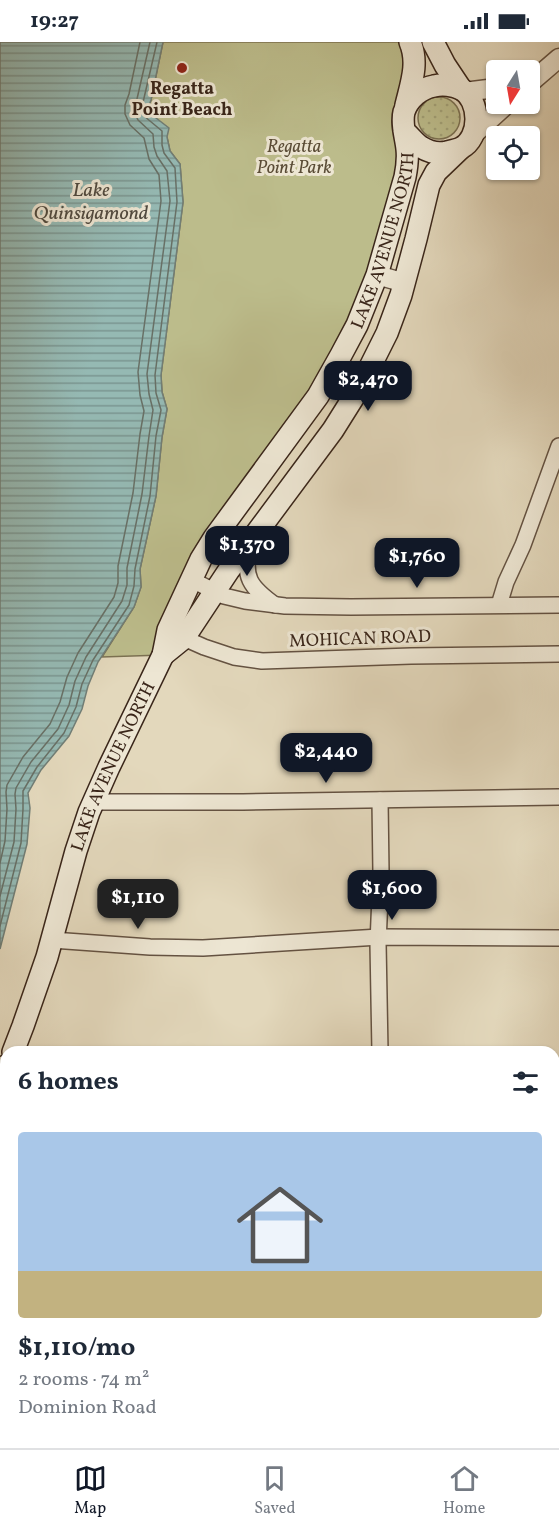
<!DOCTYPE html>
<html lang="en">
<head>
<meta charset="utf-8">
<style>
	body { margin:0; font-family:Vollkorn,serif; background:#f6f6f7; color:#1f2937; height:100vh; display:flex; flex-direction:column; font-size:22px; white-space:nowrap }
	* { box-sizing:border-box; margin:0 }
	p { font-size:20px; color:#747a83 }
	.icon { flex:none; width:33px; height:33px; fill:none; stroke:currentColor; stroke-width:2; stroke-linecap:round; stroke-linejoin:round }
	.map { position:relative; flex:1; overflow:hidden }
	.drawer { position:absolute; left:0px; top:1004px; width:560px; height:404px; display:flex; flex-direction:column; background:#fff; border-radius:18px 18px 0 0; box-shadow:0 2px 4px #0004 }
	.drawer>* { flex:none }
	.needle { width:39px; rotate:191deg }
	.buttons { position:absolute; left:486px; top:18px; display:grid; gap:12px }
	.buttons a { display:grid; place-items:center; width:54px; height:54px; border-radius:6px; background:#fff; box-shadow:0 2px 4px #0004; font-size:30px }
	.price { position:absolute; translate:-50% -51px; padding:0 14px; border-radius:12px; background:#111827; color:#fff; font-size:20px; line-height:39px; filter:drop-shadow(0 2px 3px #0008) }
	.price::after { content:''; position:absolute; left:50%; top:36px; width:18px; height:14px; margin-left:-9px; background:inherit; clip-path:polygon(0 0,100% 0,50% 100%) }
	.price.active { background:#222; color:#fff }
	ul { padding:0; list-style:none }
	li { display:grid; align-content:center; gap:12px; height:318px; padding:0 18px }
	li+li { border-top:2px solid #e0e1e3 }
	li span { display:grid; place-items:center; height:186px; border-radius:6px; color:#555 }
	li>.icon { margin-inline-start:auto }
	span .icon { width:108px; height:108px; fill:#fffc; stroke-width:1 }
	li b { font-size:26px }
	h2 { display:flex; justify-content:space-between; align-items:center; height:72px; padding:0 18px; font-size:26px }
	.status { display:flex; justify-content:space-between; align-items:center; height:42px; padding:0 30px; background:#fff; direction:ltr }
	.status svg { height:16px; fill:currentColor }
	.dock { display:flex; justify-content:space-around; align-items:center; height:84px; border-top:2px solid #e0e1e3; background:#fff; font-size:16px; color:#747a83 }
	.dock a { display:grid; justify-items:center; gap:3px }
	.dock .active { color:#111827 }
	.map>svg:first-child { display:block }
	.grass { fill:url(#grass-dots); stroke:#7b7152; stroke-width:1.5 }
	.green { fill:#bcbc8b; stroke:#7b7152; stroke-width:1.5 }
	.water { fill:url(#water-rules); stroke:#717e76; stroke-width:1.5 }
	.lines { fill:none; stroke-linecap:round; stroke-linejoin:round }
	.shore { stroke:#687066; stroke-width:1.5 }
	.minor-casing { stroke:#645242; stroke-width:18 }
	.tertiary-casing { stroke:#645242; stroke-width:21 }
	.secondary-casing { stroke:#3a261a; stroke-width:24 }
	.minor { stroke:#ede6d3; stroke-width:15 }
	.tertiary { stroke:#ede6d3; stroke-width:18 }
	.secondary { stroke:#ede6d3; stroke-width:21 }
	.poi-dot { fill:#8f2418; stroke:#ede6d3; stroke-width:2 }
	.labels { text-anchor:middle; stroke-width:6; stroke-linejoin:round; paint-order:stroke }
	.poi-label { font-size:18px; font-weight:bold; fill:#3a261a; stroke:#ede6d3 }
	.park-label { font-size:18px; font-style:italic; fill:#5a4c36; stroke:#ede6d3 }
	.street-label { font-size:18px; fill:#3a261a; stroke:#ede6d3 }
	.water-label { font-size:20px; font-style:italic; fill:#514b40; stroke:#ede6d3 }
</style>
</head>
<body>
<div class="status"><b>19:27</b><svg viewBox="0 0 49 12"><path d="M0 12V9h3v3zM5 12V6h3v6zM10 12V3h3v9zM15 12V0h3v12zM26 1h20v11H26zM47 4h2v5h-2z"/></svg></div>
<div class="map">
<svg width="559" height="1406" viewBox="0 0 559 1406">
	<defs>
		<pattern id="grass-dots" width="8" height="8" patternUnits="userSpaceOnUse" patternTransform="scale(1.5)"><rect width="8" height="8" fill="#bcbc8b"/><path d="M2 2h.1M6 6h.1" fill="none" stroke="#a2a177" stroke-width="1.8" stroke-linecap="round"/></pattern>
		<pattern id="water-rules" width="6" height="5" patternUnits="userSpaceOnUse" patternTransform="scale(1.5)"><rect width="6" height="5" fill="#95b9b3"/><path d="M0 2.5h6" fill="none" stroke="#7b9691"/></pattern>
	</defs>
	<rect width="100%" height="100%" fill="#e3d8bc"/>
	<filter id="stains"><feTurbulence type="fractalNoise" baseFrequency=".00333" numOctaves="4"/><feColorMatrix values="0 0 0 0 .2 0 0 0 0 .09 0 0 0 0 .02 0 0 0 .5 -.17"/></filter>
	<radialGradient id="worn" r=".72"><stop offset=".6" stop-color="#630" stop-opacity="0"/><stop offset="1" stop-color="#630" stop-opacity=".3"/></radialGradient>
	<circle class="grass" cx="439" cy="76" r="21"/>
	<polygon class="green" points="163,0 410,0 407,110 368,257 243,454 163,613 102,615 134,565 141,545 140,527 156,454 162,395 167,367 162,350 161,333 183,160 180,122 170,109 167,95 147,69 151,58"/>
	<polygon class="water" points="0,0 163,0 151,58 147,69 169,86 167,95 170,109 180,122 183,160 161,333 162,350 167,367 162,395 156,454 140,527 141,545 134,565 98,620 88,644 82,667 69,694 41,728 28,751 30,766 27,802 0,907"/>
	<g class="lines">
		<g class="shore">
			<polyline points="0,821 5,799 7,767 6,750 7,743 23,715 50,682 60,660 67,635 78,611 114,555 118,541 118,524 133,451 140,392 144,369 140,353 138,330 161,159 159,133 149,117 144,96 130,83 125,72 125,63 129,52 140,0"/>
			<polyline points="0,854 14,800 16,767 15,752 16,746 31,720 58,687 69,663 75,639 86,615 122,559 127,543 127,526 142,452 149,394 153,368 149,352 147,332 170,159 167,129 157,114 154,105 153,92 138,78 134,70 150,0"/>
			<polyline points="0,884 21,801 23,767 23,749 37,725 64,691 76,665 82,642 93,618 129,563 134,544 135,527 150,454 156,394 161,368 156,351 155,333 177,160 175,126 164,111 162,103 162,89 144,74 141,69 157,0"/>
		</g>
		<defs>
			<g id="minor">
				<path d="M250,503C242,535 250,545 275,563"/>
				<polyline points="192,538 224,554 245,559 285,564 351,565 559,563"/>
				<polyline points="499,563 506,540 523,503 559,404"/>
				<polyline points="177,593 204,605 234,615 262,619 411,614 559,612"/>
				<polyline points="380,758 381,831 378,901 380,1010"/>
				<polyline points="93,760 243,760 559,755"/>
				<polyline points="52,898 150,905 203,906 379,895 559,896"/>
				<polyline points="554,1033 559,1033"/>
				<polyline points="554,1182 559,1182"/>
				<polyline points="0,1192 6,1192"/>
				<polyline points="554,1322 559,1322"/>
				<polyline points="46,1401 46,1406"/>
			</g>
			<g id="tertiary">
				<polyline points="530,41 559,16"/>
				<polyline points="464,50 496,46"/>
				<polyline points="473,93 507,62"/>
				<polyline points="377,233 405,241"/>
			</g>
			<g id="secondary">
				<polyline points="433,0 445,23 461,47"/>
				<path d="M406,63C411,42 419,21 410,0"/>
				<polyline points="163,613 184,596 229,528 333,388 360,345 387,291 401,253 416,197 429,143 436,130 460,107"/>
				<path id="s1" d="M13,1010L23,984L47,915L76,809L89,770L109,725L163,613L168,588L201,517L214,496L318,354L341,313L357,283L377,233L405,135C407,125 408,116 407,107C406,96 401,82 404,70C408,57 421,46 434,44C442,42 453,43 461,47C481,58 481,96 461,106C457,108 451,109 447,110C438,112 429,110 421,105C415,101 410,94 404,89"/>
				<polyline points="0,1036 6,1024"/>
			</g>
		</defs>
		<use href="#minor" class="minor-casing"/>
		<use href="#tertiary" class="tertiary-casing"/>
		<use href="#secondary" class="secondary-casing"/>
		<use href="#minor" class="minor"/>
		<use href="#tertiary" class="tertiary"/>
		<use href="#secondary" class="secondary"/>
	</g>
	<circle class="poi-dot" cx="182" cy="26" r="6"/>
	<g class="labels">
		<g class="poi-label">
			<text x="182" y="52">Regatta<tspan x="182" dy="21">Point Beach</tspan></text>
		</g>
		<g class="park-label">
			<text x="294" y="110">Regatta<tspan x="294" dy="21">Point Park</tspan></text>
		</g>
		<g class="street-label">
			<text dy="6" stroke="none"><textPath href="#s1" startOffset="900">LAKE AVENUE NORTH</textPath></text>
			<text transform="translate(360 596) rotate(-2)" y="6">MOHICAN ROAD</text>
			<text dy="6" stroke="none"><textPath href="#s1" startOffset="303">LAKE AVENUE NORTH</textPath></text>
		</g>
		<g class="water-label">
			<text x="91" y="154">Lake<tspan x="91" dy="23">Quinsigamond</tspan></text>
		</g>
	</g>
	<rect width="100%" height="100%" filter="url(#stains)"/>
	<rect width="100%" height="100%" fill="url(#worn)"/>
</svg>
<div class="buttons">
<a><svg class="needle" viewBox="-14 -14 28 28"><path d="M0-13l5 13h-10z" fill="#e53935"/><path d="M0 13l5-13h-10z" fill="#747a83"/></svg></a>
<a><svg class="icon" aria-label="locate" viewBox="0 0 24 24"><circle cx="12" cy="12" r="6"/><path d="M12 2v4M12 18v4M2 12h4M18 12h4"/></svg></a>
</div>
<b class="price" style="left:368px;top:370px">$2,470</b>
<b class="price" style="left:247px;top:535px">$1,370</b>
<b class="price" style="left:417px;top:547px">$1,760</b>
<b class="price" style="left:326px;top:742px">$2,440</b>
<b class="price" style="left:392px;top:879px">$1,600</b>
<b class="price active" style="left:138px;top:888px">$1,110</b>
<section class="drawer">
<h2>6 homes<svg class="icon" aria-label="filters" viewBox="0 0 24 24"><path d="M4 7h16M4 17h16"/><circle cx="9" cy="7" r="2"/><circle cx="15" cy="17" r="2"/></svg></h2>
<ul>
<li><span style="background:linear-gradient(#a9c7e8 75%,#c2b280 0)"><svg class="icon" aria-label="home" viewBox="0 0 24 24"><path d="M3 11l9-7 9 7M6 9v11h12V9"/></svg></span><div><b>$1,110/mo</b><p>2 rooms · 74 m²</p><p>Dominion Road</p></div></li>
</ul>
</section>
</div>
<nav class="dock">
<a class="active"><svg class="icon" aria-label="map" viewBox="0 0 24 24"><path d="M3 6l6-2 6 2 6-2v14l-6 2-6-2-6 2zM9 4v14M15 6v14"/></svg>Map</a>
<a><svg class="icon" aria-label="saved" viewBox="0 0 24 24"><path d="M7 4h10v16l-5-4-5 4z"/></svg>Saved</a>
<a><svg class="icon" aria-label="home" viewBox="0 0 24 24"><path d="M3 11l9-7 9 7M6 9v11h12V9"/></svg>Home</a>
</nav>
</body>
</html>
